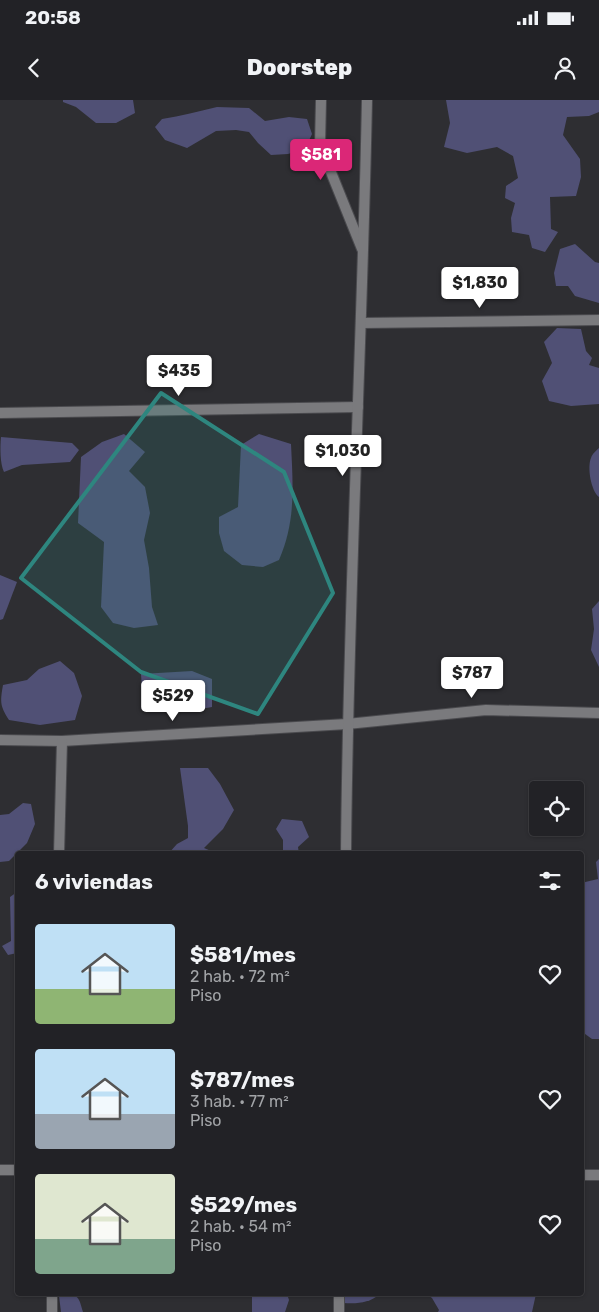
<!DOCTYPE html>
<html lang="es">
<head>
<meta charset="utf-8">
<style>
	body { margin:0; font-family:Rubik,sans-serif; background:#2a2a2e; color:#f1f3f6; height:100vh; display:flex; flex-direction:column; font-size:19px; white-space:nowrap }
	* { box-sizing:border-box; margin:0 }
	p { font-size:16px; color:#a2a4a7 }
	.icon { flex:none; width:28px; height:28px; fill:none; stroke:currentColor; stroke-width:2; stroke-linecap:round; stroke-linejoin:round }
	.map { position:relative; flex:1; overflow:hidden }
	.panel { position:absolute; left:15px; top:751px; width:569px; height:445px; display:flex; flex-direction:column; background:#222226; border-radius:5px; box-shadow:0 1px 4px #0004,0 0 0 1px #3f3f43 }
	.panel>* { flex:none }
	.tools { position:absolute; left:529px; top:681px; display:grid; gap:10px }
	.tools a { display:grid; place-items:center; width:55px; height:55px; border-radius:5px; background:#222226; box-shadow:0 1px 4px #0004,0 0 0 1px #3f3f43; font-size:25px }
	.price { position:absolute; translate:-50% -42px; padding:0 11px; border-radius:5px; background:#fff; color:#222; font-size:16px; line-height:32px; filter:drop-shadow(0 1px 2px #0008) }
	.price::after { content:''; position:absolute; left:50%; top:30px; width:15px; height:11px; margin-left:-8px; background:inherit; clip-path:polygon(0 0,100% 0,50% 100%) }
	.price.selected { background:#db2777; color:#fff }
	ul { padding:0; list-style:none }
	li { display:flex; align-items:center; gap:15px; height:125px; padding:0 20px }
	li span { display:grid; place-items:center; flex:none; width:140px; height:100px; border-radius:5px; color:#555 }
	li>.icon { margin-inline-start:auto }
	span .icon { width:60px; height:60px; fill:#fffc; stroke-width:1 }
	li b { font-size:21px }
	h2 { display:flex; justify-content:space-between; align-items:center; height:60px; padding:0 20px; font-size:21px }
	.status { display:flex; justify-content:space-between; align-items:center; height:35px; padding:0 25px; background:#222226; direction:ltr }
	.status svg { height:14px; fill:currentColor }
	header { display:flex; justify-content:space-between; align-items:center; height:65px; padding:0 20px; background:#222226; font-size:22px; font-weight:800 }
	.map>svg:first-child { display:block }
	.green { fill:#505075 }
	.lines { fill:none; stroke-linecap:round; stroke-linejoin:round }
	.minor-casing { stroke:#4a4a4e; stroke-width:12 }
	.minor { stroke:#7a7a7d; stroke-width:10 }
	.marked { fill:#2e867f; fill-opacity:0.2; stroke:#2e867f; stroke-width:4; stroke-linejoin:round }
</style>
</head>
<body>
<div class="status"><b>20:58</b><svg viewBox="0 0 49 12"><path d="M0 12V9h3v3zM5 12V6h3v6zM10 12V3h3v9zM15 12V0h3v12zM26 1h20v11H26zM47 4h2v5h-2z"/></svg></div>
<header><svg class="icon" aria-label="back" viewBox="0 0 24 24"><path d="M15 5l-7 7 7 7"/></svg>Doorstep<svg class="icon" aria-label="person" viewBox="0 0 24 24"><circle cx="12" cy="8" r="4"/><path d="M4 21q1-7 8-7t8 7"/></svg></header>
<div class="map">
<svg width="599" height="1212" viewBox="0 0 599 1212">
	<rect width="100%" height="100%" fill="#2e2e32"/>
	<g class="green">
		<polygon points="63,0 133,0 135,13 116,23 96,23 76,7 63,2"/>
		<polygon points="446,0 599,0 599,12 589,16 567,17 563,35 580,59 581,77 576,96 550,97 551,129 558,132 545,152 532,148 529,135 512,132 511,118 515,103 505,98 506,86 518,78 513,56 497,47 467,53 444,47 450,23"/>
		<path d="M217,7L249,8L265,21L289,17L307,19L312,34L305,49L288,54L271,55L258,43L249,32L236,30L216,31L187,48L165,40L155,27L162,19C181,16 199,11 217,7Z"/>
		<polygon points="575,144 595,162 599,163 599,203 575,196 568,186 556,186 554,173 560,149"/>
		<polygon points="557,228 581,229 586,251 592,258 589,265 599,268 599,304 571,306 549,301 542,281 552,263 544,242"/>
		<polygon points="124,334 145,352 129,371 145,387 150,413 144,440 149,468 152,507 158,525 134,528 113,523 101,507 104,442 78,423 81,357 102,342"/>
		<path d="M259,334L291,344C293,386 296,421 279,460L263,467L242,465L224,451L219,433V417L238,407L241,345Z"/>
		<path d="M1,337L72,343L79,350L70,362L22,365L4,372C0,364 0,347 1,337Z"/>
		<path d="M599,348V397C591,391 587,367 591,358C592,354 597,350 599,348Z"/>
		<polygon points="0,475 17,482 3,519 0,520"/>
		<polygon points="599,501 599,567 591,550 594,529 592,509"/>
		<path d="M60,561L74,573L82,596L75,620L40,625L9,620C0,606 0,602 3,585L27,580L39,569Z"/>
		<path d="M192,571L212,579V607C186,612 168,611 143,605L141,574Z"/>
		<polygon points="180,668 208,668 220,684 234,710 223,729 204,748 218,754 168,754 177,744 188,738 188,726"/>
		<polygon points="23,703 31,704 35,724 27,743 9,761 0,762 0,715 9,714"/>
		<polygon points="282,719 302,721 309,737 298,747 299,754 283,754 283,740 276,729"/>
		<polygon points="599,759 599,939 592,939 581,931 581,862 585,858 581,854 581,783 598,779 596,762"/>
		<polygon points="17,792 17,853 8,855 2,846 11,841 10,797"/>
		<path d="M63,1194C79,1194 79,1198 83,1212H61L59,1196Z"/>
		<polygon points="252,1194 287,1194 289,1200 285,1212 252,1212"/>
		<path d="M339,1194H380C369,1203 358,1204 343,1203Z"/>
		<polygon points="426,1194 536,1194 532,1212 438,1212 439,1210 432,1198"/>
	</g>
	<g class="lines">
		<defs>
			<g id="minor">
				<polyline points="321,0 320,45 362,149"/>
				<polyline points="362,223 599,220"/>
				<polyline points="0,313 358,307"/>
				<polyline points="0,640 62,641 347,624 486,610 599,613"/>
				<polyline points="59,754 62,641"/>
				<path d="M346,754C348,502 362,251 367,0"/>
				<polyline points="0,1070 18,1070"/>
				<polyline points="581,1075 599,1075"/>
				<polyline points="52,1212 52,1194"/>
				<polyline points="339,1212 339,1194"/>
			</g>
		</defs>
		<use href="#minor" class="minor-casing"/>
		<use href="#minor" class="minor"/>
	</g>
	<path class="marked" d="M161,293L284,372L333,493L258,614L141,572L21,478Z"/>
</svg>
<div class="tools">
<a><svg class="icon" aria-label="locate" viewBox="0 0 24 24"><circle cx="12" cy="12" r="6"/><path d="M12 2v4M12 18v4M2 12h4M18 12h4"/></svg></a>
</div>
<b class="price selected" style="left:321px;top:81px">$581</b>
<b class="price" style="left:480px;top:209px">$1,830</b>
<b class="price" style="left:179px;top:297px">$435</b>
<b class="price" style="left:343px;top:377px">$1,030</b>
<b class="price" style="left:472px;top:599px">$787</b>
<b class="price" style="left:173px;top:622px">$529</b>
<section class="panel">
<h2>6 viviendas<svg class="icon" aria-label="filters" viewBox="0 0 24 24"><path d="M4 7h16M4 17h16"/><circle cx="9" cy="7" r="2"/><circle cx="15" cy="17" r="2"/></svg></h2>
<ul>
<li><span style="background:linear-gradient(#bfe0f5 65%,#8fb573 0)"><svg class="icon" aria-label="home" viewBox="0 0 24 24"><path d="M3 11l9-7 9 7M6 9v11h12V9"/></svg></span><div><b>$581/mes</b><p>2 hab. · 72 m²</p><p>Piso</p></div><svg class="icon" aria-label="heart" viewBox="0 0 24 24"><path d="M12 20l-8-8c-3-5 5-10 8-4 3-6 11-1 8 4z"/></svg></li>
<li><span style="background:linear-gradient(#bfe0f5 65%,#9aa5b1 0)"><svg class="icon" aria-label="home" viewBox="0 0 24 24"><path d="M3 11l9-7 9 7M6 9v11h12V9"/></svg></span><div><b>$787/mes</b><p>3 hab. · 77 m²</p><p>Piso</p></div><svg class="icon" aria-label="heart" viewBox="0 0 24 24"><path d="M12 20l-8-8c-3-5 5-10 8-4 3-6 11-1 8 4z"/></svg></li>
<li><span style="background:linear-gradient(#dfe7d0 65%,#7fa58c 0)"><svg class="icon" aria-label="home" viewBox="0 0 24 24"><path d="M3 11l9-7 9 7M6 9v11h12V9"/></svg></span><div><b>$529/mes</b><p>2 hab. · 54 m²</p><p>Piso</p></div><svg class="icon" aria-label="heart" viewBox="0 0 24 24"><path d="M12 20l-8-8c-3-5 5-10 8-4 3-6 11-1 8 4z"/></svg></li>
</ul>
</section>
</div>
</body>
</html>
